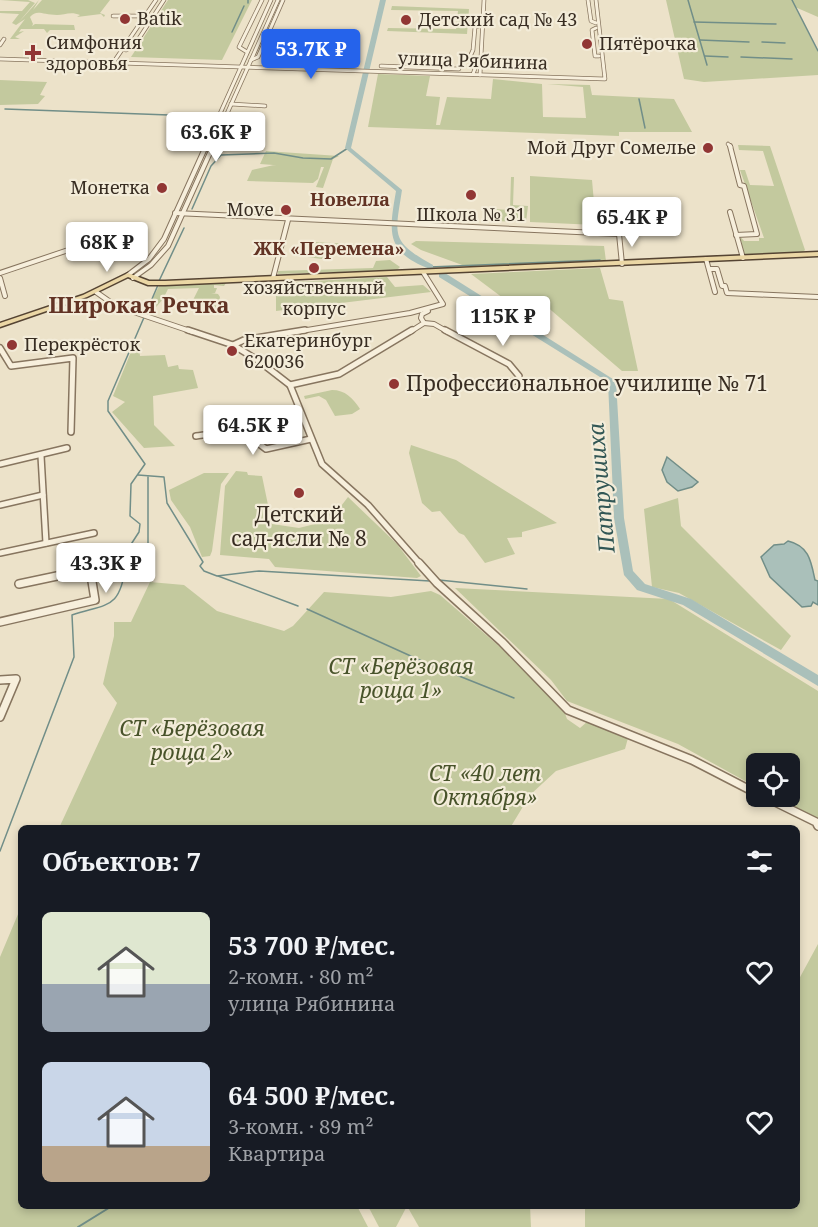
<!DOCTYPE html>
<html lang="ru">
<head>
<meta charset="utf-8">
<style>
	body { margin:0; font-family:"Noto Serif",serif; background:#242831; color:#f1f3f6; height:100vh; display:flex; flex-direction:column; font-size:22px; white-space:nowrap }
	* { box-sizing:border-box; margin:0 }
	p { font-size:20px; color:#9ea1a6 }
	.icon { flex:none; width:33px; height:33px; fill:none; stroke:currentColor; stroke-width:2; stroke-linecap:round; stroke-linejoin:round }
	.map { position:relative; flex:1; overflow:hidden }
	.details { position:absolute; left:18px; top:825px; width:782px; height:384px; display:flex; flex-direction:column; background:#171b24; border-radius:9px; box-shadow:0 3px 9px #0003 }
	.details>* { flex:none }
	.fabs { position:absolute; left:746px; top:753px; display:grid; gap:12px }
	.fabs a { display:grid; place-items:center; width:54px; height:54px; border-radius:9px; background:#171b24; box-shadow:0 3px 9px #0003; font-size:30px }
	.price { position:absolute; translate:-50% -51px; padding:0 14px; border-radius:6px; background:#fff; color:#222; font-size:20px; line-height:39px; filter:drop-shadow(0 2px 3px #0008) }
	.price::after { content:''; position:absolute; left:50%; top:36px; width:18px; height:14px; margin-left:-9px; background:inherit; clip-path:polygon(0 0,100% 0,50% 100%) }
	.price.active { background:#2563eb; color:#fff }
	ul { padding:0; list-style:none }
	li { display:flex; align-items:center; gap:18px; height:150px; padding:0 24px }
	li span { display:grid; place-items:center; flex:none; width:168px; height:120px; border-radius:9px; color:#555 }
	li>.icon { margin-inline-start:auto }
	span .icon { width:72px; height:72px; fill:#fffc; stroke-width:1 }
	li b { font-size:26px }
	h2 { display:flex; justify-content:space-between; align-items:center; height:72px; padding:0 24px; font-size:26px }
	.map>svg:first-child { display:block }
	.green { fill:#c3c99e }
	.water { fill:#aac0ba; stroke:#718e88; stroke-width:1.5 }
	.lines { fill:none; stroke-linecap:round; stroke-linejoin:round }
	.stream-far1 { stroke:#718e88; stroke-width:1.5 }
	.stream { stroke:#718e88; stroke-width:2 }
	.river { fill:#aac0ba; fill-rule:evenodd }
	.minor-far3-casing { stroke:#87755f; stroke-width:4.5 }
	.minor-far2-casing { stroke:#87755f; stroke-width:6 }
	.minor-far1-casing { stroke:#87755f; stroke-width:8 }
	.minor-casing { stroke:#87755f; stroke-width:10 }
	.major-casing { stroke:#543; stroke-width:3 }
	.minor-far3 { stroke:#f7efdc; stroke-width:3 }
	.minor-far2 { stroke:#f7efdc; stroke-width:4 }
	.minor-far1 { stroke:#f7efdc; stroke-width:5 }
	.minor { stroke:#f7efdc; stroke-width:7 }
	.major { fill:#ebd7a5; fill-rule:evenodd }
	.poi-dot { fill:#913634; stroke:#f3ecd9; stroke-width:2 }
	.labels { text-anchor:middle; stroke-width:4.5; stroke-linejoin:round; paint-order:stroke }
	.far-poi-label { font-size:18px; fill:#382d22; stroke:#f3ecd9; text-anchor:start }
	.far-street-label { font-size:18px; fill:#382d22; stroke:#f3ecd9 }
	.far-neighbourhood-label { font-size:18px; font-weight:bold; fill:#623324; stroke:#f3ecd9 }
	.poi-label { font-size:21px; fill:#382d22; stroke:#f3ecd9; text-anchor:start }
	.park-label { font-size:21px; font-style:italic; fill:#48532a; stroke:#f3ecd9 }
	.far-district-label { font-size:22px; font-weight:bold; fill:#623324; stroke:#f3ecd9 }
	.water-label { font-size:22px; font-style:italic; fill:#325755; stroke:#f3ecd9 }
</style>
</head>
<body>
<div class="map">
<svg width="818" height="1227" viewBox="0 0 818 1227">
	<rect width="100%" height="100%" fill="#ece2c9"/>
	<g class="green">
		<path d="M28,0L35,3L18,23L39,0L33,10L42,0H110L100,13L105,15L104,17L101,14L77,17L80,15C71,11 64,15 57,15C42,15 37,9 30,17L33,24L32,26L35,24L74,25L75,30H50L47,33L44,29H21L19,32L24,31L15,37L20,39H10L25,19L16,25L12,23L19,14L0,13V11H22L30,2L0,0Z"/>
		<polygon points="168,0 252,0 222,60 131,57"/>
		<polygon points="666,0 818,0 818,17 795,7 818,52 818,75 704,82 684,79"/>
		<polygon points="392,6 469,9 467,34 387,31 388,28 456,29 458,11 391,10"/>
		<polygon points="378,74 430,76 426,96 440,97 436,125 440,125 447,97 491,99 493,79 542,84 543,117 586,118 583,87 547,84 590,85 592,95 674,99 692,132 619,132 619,136 368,127"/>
		<polygon points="0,80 47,82 40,95 45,96 38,104 0,105"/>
		<polygon points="738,145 770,146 805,250 802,253 744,255 740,236 744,241 759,241 759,238 764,238 740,170 745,170 750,185 774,186 763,151 739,150"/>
		<polygon points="266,151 339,156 333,159 323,188 316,187 324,167 321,167 318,179 313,183 247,181 252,170 274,165 287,166 260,164"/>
		<polygon points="530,176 592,180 596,225 530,222"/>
		<polygon points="511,177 514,177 513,205 528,206 526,222 492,221 493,209 510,210"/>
		<polygon points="416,241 604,246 606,261 465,266 421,250 411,244"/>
		<polygon points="313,242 354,244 352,253 326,252 322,259 307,257 310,243"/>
		<polygon points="390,260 400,267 397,270 278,274 278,271 373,268 376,261"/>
		<polygon points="600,268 609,299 623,301 638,371 622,371 545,305 507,301 471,274"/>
		<polygon points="387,277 395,287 423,285 431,292 276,311 276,283"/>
		<polygon points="226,283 224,286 214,285 214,288 217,288 215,293 211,293 218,294 220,297 219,301 222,303 215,304 218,311 192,302 199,288 168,289 163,299 151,313 149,313 152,300 159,286"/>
		<polygon points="133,347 139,348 140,356 165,355 168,367 178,365 179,369 193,370 198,388 153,396 154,425 175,446 144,448 112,412 125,402 113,396"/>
		<path d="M332,390C345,390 353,398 360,409L352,414L335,416L326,400L319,396L305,399L304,396Z"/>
		<polygon points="411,445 456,460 557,523 522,532 522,537 507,538 515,554 485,563 464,535 459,533 440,511 432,512 422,503 409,453"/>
		<polygon points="236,471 247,472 248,475 262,476 272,524 299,528 331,520 329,514 338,510 348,497 397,544 421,576 417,578 275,567 269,559 220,555 225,486"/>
		<polygon points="204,473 229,473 221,484 212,551 210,556 202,557 190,527 171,500 169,490"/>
		<polygon points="678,498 681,526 791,636 781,650 679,593 652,587 644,509"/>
		<polygon points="150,582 184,585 217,611 284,631 293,626 324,592 391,597 431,591 440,595 500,647 564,711 567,719 580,728 588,721 628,738 625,749 556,771 530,795 510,828 59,828 117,703 103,684 114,636 114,622 131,622"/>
		<polygon points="455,588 669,599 818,691 818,820 774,797 789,796 789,764 756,764 756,787 678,744 567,701 551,680"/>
		<polygon points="21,907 21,1206 357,1206 368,1227 0,1227 0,957"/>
		<polygon points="818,944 818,1227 585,1227 585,1206 796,1206 797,979 799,979"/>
		<polygon points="368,1206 407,1206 396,1227 379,1227"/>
		<polygon points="407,1206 530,1206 531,1227 419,1227"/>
	</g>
	<g class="water">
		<polygon points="667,457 698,482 692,487 678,491 667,482 662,470"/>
		<path d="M788,541C809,546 811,561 815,580L818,581V605L813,602L811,606L802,607L770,577L761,557L774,545L784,544Z"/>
	</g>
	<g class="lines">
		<g class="stream-far1">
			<polyline points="248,0 248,3"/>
			<polyline points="688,0 707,65"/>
			<polyline points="792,0 818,51"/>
			<polyline points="694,22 776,24"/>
			<polyline points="232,32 244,6"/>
			<polyline points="700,40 749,42"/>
			<polyline points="762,42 785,43"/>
			<polyline points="705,56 728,57"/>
			<polyline points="741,57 792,59"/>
			<polyline points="639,99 645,128"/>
			<polyline points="5,109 169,115"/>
			<polyline points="192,209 211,166 221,155 274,153 303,158 331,159 348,148"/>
			<polyline points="430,267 600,260"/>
			<polyline points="159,281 184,228"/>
			<polyline points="138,475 164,477 167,503 203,562 200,566 204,571 217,576 259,571 430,581"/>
			<polyline points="128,549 139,532 140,524 130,516 131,484 145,464 108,411 108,401 158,285"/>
			<polyline points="218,576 298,606"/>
			<polyline points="439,580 527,589"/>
			<polyline points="307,609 424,662 514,698"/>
			<path d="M0,851L74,657L72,615C108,603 120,610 126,564L148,560V477"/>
		</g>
		<polyline class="stream" points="78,1227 112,1206"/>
		<g class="river">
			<path d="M380,0H386L351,148L402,190C395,236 390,241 433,265V269H430C385,252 389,232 396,191L345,148Z"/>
			<polygon points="439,273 445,273 616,381 624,518 633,571 645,584 691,599 818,675 818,686 683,605 637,590 624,575 614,518 608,382 439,277"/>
		</g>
		<defs>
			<g id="minor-far3">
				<polyline points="588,0 591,21 596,23"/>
				<polyline points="113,16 141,16"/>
				<polyline points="596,28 592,30 595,56 599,56"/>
				<polyline points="106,42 122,42"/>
				<polyline points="0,45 4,39"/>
				<polyline points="126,50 134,46 164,0"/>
				<polyline points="247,52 239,47 262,0"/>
				<polyline points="0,59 605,79 596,0"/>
				<polyline points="469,59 473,50 475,27 482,25"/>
				<polyline points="251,60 258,57 283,0"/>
				<polyline points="113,63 156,0"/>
				<polyline points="381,66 459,69"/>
				<polyline points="473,74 479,58"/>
				<polyline points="480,75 484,0"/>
				<polyline points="231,104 265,106"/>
				<polyline points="728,144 731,147"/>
				<polyline points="205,147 271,0"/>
				<polyline points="212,147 278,0"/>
			</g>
			<g id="minor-far2">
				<polyline points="730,146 740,185 744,186 757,234 736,235"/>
				<polyline points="730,212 743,258"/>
				<polyline points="175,213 619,234"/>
				<polyline points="622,230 619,234 622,264"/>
				<polyline points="706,259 715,292"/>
				<polyline points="709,269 717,269 722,286 725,286 727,293 818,297"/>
				<polyline points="0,273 107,237"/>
				<polyline points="128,275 149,259 164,239 206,146"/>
				<polyline points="0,278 5,296"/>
				<polyline points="133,278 151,265 168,246 213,146"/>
				<polyline points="273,278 288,220"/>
				<polyline points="96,292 116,306 193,332"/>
				<polyline points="424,323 434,324 448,332"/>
				<polyline points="295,332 410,313 443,304 423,272"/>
				<polyline points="410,332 424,323 421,318 422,314 428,311"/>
			</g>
			<g id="minor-far1">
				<polyline points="188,330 233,345 259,361 290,385 322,464 368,505 420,564"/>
				<polyline points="445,330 509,364 519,376 518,380 492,388"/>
				<polyline points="233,345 244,340 305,330"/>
				<polyline points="0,348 11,366 73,358 71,432"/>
				<polyline points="290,385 339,374 412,330"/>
				<path d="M196,436C230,432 237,426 266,449L311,439"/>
				<polyline points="41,456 46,543"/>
				<polyline points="0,464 67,448"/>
				<polyline points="0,505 43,495"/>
				<polyline points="0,553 94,533"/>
			</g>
			<g id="minor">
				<polyline points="419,563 437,583 502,642 568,710 692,760 756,793"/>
				<polyline points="0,622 95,600 90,569 19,584"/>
				<polyline points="0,680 16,679 0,717"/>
				<polyline points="763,796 816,822 818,826"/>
			</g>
			<polygon id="major" points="818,252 818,256 165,285 148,285 128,277 87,297 0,327 0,323 83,295 128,273 149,281 165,281"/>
		</defs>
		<use href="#minor-far3" class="minor-far3-casing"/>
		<use href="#minor-far2" class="minor-far2-casing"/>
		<use href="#minor-far1" class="minor-far1-casing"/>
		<use href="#minor" class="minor-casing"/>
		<use href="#major" class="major-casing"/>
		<use href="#minor-far3" class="minor-far3"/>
		<use href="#minor-far2" class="minor-far2"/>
		<use href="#minor-far1" class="minor-far1"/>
		<use href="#minor" class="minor"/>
		<use href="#major" class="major"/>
	</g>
	<g class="poi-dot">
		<circle cx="125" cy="19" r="6"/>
		<circle cx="406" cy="20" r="6"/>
		<circle cx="587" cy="44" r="6"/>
		<path d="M30 44h6v6h6v6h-6v6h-6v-6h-6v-6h6z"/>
		<circle cx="708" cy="148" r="6"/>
		<circle cx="162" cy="188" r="6"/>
		<circle cx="471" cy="195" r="6"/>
		<circle cx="286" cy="210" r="6"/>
		<circle cx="314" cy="268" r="6"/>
		<circle cx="12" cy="345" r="6"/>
		<circle cx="232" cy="351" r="6"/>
		<circle cx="394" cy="384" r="6"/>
		<circle cx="299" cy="493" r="6"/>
	</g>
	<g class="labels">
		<g class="far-poi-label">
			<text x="137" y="25">Batik</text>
			<text x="418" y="26">Детский сад № 43</text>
			<text x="46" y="49">Симфония<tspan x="46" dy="21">здоровья</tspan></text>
			<text x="599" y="50">Пятёрочка</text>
			<text x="696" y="154" text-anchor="end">Мой Друг Сомелье</text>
			<text x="150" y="194" text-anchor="end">Монетка</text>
			<text x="274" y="216" text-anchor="end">Move</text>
			<text x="471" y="221" text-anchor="middle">Школа № 31</text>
			<text x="314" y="294" text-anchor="middle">хозяйственный<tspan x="314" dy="21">корпус</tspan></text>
			<text x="244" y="347">Екатеринбург<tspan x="244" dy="21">620036</tspan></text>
			<text x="24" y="351">Перекрёсток</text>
		</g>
		<g class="far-street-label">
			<text transform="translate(473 61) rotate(2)" y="6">улица Рябинина</text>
		</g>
		<g class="far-neighbourhood-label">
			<text x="350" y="206">Новелла</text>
			<text x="329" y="255">ЖК «Перемена»</text>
		</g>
		<g class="poi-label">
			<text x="406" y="391">Профессиональное училище № 71</text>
			<text x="299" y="522" text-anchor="middle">Детский<tspan x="299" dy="24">сад-ясли № 8</tspan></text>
		</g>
		<g class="park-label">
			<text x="401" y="674">СТ «Берёзовая<tspan x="401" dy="24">роща 1»</tspan></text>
			<text x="192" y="736">СТ «Берёзовая<tspan x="192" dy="24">роща 2»</tspan></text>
			<text x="485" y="781">СТ «40 лет<tspan x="485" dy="24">Октября»</tspan></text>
		</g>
		<g class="far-district-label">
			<text x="139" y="313">Широкая Речка</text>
		</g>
		<g class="water-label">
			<text transform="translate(601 488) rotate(-95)" y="8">Патрушиха</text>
		</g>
	</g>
</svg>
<div class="fabs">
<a><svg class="icon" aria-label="locate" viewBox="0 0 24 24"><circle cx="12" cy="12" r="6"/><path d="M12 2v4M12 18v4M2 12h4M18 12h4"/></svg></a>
</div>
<b class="price active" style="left:311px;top:80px">53.7K ₽</b>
<b class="price" style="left:216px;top:163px">63.6K ₽</b>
<b class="price" style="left:632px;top:248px">65.4K ₽</b>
<b class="price" style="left:107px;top:273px">68K ₽</b>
<b class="price" style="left:503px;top:347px">115K ₽</b>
<b class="price" style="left:253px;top:456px">64.5K ₽</b>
<b class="price" style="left:106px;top:594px">43.3K ₽</b>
<section class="details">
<h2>Объектов: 7<svg class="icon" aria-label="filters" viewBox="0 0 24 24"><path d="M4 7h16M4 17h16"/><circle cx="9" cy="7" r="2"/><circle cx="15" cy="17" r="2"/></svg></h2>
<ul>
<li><span style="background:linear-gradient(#dfe7d0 60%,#9aa5b1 0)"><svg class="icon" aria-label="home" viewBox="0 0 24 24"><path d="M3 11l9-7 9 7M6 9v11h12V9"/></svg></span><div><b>53 700 ₽/мес.</b><p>2-комн. · 80 m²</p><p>улица Рябинина</p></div><svg class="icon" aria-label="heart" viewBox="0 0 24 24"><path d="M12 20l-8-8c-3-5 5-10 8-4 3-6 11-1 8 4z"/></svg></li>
<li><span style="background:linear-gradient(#c9d6e8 70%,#b9a48a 0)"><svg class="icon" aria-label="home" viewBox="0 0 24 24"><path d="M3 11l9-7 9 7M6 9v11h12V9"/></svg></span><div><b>64 500 ₽/мес.</b><p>3-комн. · 89 m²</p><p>Квартира</p></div><svg class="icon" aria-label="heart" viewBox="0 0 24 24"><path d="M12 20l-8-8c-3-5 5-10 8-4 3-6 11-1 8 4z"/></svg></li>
</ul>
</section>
</div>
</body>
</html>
